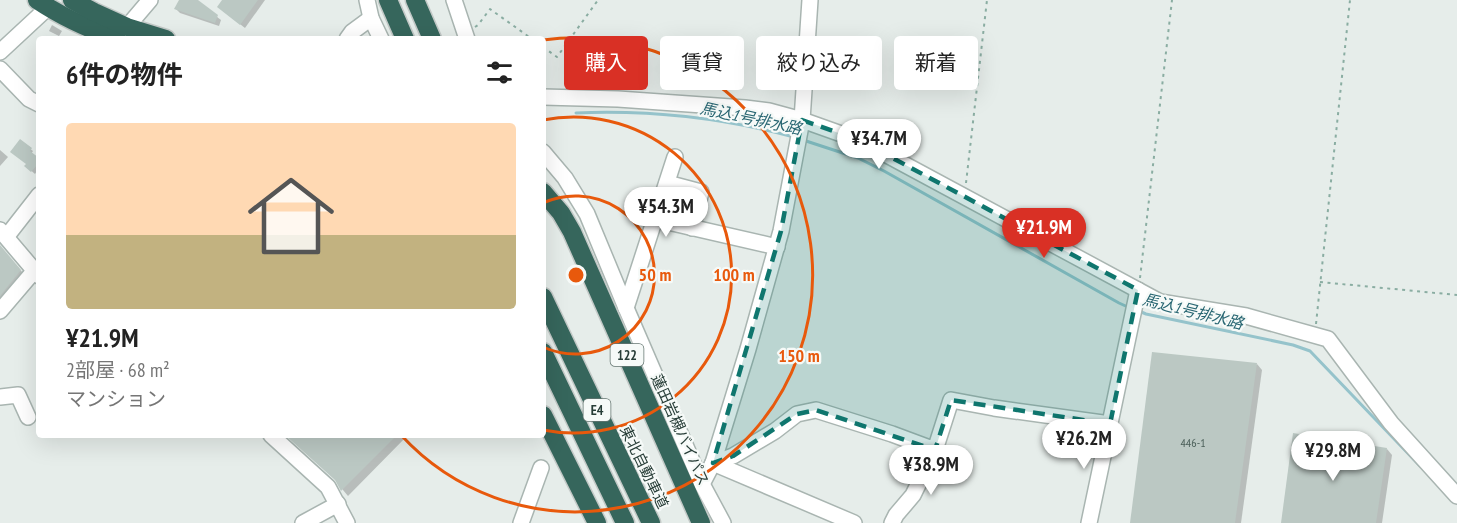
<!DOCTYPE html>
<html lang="ja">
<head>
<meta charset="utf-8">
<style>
	body { margin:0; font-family:"PT Sans Narrow","Noto Sans JP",sans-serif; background:#f2f2f2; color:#222; height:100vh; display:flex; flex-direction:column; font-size:22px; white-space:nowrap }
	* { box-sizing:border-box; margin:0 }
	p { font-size:20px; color:#767676 }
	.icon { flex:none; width:33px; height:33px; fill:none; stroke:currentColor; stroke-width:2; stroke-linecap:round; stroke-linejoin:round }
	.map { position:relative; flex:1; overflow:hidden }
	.sheet { position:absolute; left:36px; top:36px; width:510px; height:402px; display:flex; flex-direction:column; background:#fff; border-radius:6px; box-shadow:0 6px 24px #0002 }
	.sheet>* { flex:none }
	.guide { position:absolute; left:564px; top:36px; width:570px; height:54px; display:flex; gap:12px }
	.price { position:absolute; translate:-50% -51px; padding:0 14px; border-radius:21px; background:#fff; color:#222; font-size:20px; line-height:39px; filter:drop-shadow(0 2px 3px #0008) }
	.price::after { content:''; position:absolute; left:50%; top:36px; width:18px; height:14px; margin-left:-9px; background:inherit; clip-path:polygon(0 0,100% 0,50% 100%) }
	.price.current { background:#d93025; color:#fff }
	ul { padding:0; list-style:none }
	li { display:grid; align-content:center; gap:12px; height:318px; padding:0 30px }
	li span { display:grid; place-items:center; height:186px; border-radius:6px; color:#555 }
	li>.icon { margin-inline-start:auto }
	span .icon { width:108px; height:108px; fill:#fffc; stroke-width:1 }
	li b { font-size:26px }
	h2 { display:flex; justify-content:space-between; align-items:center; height:72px; padding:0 30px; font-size:26px }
	.tag { padding:0 21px; border-radius:6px; background:#fff; box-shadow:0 6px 24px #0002; font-size:21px; line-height:54px }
	.tag.current { background:#d93025; color:#fff }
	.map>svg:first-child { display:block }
	.shadow { fill:#0003 }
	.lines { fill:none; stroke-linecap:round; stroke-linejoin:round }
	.stream { stroke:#95c3cb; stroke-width:3 }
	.building { fill:#bbc8c3 }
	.minor-casing { stroke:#a9b5b1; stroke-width:18 }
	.highway-casing { stroke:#c3c9c7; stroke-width:21 }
	.path { stroke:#8aada2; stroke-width:2; stroke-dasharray:3 4.5; stroke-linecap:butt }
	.minor { stroke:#fff; stroke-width:15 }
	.highway { stroke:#36665c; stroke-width:18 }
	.marked { fill:#0f766e; fill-opacity:0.2; stroke:#0f766e; stroke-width:4.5; stroke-dasharray:12 8; stroke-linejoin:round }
	.ring { fill:none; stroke:#e8590c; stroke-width:3 }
	.labels { text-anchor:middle; stroke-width:4.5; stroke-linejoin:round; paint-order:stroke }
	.number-label { font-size:12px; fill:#4c605a }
	.shield { fill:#f6faf8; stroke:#657671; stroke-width:1.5 }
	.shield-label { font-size:14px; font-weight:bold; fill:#273d37 }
	.street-label { font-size:15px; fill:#273d37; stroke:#f6faf8 }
	.water-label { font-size:16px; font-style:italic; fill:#286672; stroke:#f6faf8 }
	.centre { fill:#e8590c; stroke:#f6faf8; stroke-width:3 }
	.ring-label { font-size:18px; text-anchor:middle; font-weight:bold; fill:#e8590c; stroke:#f6faf8; stroke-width:4.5; stroke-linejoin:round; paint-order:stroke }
</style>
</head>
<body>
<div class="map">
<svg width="1457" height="523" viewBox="0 0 1457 523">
	<rect width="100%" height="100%" fill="#e6edea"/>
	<g class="shadow">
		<polygon points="180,0 195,0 221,20 219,26 180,13 176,9"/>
		<polygon points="223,0 265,0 245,28 223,11"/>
		<polygon points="52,25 62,31 59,36 49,31"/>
		<polygon points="20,141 33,151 31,154 39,160 39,168 35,174 26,166 28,164"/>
		<polygon points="0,150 8,157 0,166"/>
		<polygon points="0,247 23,273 0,300"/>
		<polygon points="1257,364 1262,370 1241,523 1131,523"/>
		<polygon points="287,435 408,435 348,496 343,490 336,480"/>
		<polygon points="1387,449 1392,455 1382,523 1282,523"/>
	</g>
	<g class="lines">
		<g class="stream">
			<path d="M576,113C649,110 723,118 794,137"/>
			<polyline points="803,140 858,158 884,171 1119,303 1130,308"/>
			<polyline points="1139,311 1146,314 1293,345 1310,351 1420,466"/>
		</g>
	</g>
	<g class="building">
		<polygon points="179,0 198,0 218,15 215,23 174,9"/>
		<polygon points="222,0 258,0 240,25 217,7"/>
		<polygon points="20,139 32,148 30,151 39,158 39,163 31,172 24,166 26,164 10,152"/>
		<polygon points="0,245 21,270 0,296"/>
		<polygon points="1152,352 1257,363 1235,523 1130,523"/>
		<polygon points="1293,433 1387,448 1376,523 1281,523"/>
		<polygon points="285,435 397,435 341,491 335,480"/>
	</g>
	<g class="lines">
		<defs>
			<g id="minor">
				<polyline points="367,0 371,18 381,39"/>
				<polyline points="454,0 467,39"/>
				<polyline points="122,35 127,27 150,0"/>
				<polyline points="347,39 352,32 371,18"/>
				<polyline points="0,52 42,13 46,6"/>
				<polyline points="0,69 29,99 39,104"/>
				<polyline points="543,97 618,99 745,108 769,111 802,120 861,141 1160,302 1246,316 1328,339 1391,423 1457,496"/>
				<polyline points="543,152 565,178 587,214 626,308 702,484 723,523"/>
				<polyline points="667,183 701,192 692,228"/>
				<polyline points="655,219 777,247"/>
				<polyline points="0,230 39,276"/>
				<polyline points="7,236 39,195"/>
				<polyline points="626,308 675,157"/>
				<polyline points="0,311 35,270"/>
				<polyline points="0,397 18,395 28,417"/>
				<polyline points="271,435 328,487 347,523"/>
				<polyline points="713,463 733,456 775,431 797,414 816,410 892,434 935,450 951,400 994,408 1110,424"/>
				<polyline points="713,463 854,523"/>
				<polyline points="702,484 713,463 748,349 781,231 802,120 810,0"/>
				<polyline points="303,523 338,504"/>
				<polyline points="521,523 541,468"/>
				<polyline points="892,523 896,515 913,495 935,450"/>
				<polyline points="1089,523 1138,290"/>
			</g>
			<g id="highway">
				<path d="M37,0C62,17 89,29 117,39"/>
				<polyline points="72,0 94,12 127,27 166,39"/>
				<polyline points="388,0 405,39"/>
				<polyline points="415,0 432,39"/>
				<polyline points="543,192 561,213 572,232 701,523"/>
				<polyline points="543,297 651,523"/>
				<polyline points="543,352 625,523"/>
				<polyline points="543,415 597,523"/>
			</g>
		</defs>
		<use href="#minor" class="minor-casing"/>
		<use href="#highway" class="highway-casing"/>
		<g class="path">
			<polyline points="475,27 478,25 490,9 532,39"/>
			<polyline points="543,47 557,57 598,0"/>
			<polyline points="966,183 987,0"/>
			<polyline points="1140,278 1172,0"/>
			<polyline points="1320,282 1457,295"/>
			<polyline points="1316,324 1350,0"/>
		</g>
		<use href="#minor" class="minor"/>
		<use href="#highway" class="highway"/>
	</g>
	<path class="marked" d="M802,120L861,141L1138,290L1110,424L951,400L935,450L816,410L797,414L733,456L713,463L781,231Z"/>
	<g class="ring">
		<path d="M543 203A79 79 0 1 1 543 347"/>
		<path d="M543 120A158 158 0 1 1 543 430"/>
		<path d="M543 40A237 237 0 1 1 401 435"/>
	</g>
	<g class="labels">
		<g class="number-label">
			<text x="1193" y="447">446-1</text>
		</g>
		<g class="shield">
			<rect x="610.5" y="344" width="33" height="22" rx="4.5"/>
			<rect x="583.5" y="399" width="27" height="22" rx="4.5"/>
		</g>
		<g class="shield-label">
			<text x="627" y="360">122</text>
			<text x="597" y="415">E4</text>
		</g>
		<g class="street-label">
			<text transform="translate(680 430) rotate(66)" y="5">蓮田岩槻バイパス</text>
			<text transform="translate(644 467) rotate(64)" y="5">東北自動車道</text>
		</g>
		<g class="water-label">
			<text transform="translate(751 118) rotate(12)" y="6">馬込1号排水路</text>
			<text transform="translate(1193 311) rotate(14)" y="6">馬込1号排水路</text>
		</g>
	</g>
	<circle cx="576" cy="275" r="9" class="centre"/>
	<g class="ring-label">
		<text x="655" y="281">50 m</text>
		<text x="734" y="281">100 m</text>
		<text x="799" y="362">150 m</text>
	</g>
</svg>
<b class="price" style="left:879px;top:170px">¥34.7M</b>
<b class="price" style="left:666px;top:238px">¥54.3M</b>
<b class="price current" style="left:1044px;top:259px">¥21.9M</b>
<b class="price" style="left:1084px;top:470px">¥26.2M</b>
<b class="price" style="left:1333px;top:482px">¥29.8M</b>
<b class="price" style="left:931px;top:496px">¥38.9M</b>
<div class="guide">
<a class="tag current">購入</a>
<a class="tag">賃貸</a>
<a class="tag">絞り込み</a>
<a class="tag">新着</a>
</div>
<section class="sheet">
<h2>6件の物件<svg class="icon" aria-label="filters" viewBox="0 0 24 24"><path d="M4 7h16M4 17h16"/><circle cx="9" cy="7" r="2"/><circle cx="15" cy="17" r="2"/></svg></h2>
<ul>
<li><span style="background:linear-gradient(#ffd9b3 60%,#c2b280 0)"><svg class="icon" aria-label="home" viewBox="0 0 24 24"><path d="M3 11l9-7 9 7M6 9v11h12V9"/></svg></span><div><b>¥21.9M</b><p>2部屋 · 68 m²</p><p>マンション</p></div></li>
</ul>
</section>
</div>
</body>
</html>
